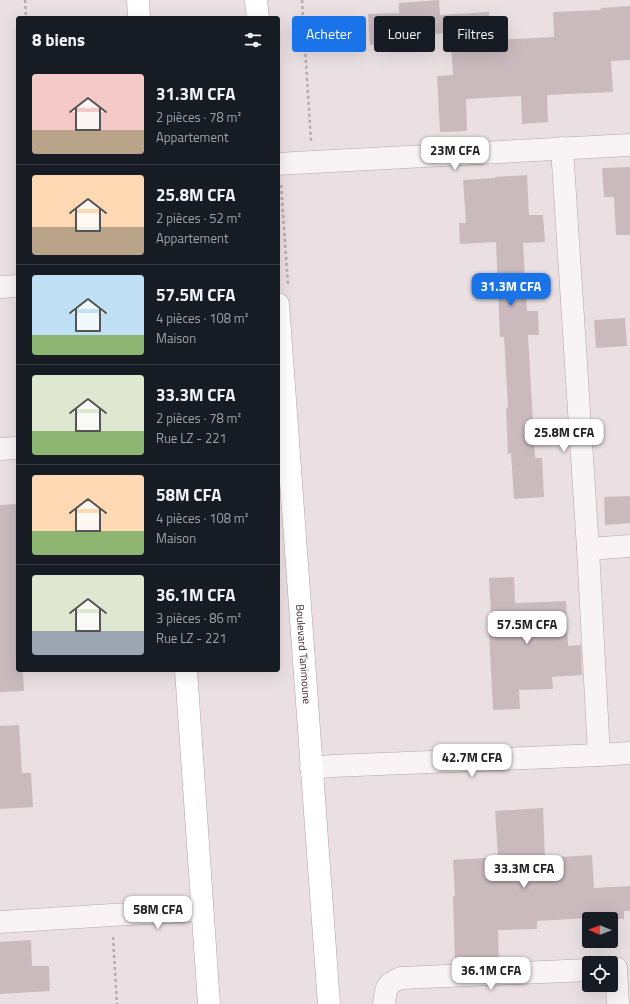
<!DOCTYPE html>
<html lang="fr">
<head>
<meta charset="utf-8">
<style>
	body { margin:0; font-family:"Titillium Web",sans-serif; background:#242831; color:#f1f3f6; height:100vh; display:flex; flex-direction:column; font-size:15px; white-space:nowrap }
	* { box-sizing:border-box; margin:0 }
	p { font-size:13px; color:#9ea1a6 }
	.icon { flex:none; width:22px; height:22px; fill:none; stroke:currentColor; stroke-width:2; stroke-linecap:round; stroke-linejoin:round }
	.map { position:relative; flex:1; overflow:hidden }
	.details { position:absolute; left:16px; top:16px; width:264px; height:656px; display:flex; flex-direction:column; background:#171b24; border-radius:4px; box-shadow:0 4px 16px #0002 }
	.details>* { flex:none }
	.hud { position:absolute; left:292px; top:16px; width:278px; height:36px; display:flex; gap:8px }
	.needle { width:26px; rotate:271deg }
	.tools { position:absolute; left:582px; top:912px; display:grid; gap:8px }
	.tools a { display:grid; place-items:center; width:36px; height:36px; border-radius:4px; background:#171b24; box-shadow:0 4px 16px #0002; font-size:20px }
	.price { position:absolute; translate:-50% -34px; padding:0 9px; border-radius:8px; background:#fff; color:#222; font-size:13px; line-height:26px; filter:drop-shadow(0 1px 2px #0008) }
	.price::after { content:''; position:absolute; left:50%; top:24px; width:12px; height:9px; margin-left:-6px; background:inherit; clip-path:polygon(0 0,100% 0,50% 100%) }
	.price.on { background:#1a73e8; color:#fff }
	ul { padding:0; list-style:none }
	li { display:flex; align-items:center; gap:12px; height:100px; padding:0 16px }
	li+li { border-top:1px solid #363941 }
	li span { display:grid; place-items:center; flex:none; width:112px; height:80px; border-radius:4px; color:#555 }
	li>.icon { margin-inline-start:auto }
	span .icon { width:48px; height:48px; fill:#fffc; stroke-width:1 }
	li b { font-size:17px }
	h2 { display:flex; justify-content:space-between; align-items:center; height:48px; padding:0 16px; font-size:17px }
	.tag { padding:0 14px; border-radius:4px; background:#171b24; box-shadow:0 4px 16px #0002; font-size:14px; line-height:36px }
	.tag.on { background:#1a73e8; color:#fff }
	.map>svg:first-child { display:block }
	.building { fill:#cababe }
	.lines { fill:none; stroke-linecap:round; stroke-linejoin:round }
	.minor-casing { stroke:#b5a5a9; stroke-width:23 }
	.major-casing { stroke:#b79fa6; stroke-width:23 }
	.path { stroke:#b7aaad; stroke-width:2.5; stroke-dasharray:3 3; stroke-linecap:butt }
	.minor { stroke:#f8f3f4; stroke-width:22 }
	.major { stroke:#fff; stroke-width:22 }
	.labels { text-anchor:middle; stroke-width:3; stroke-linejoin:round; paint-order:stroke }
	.street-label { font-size:11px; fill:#43272e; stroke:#f7f0f2 }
</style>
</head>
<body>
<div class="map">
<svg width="630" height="1004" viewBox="0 0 630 1004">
	<rect width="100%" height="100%" fill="#eae0e3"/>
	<g class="building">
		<polygon points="439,0 440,15 489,12 490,40 554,37 553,12 601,10 601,8 630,6 630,60 611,61 613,92 547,95 548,122 522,124 521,96 466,99 467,131 440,132 437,76 453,75 450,33 389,36 389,44 370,45 368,14 399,13 399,3"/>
		<polygon points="630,167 630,235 616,235 614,197 604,197 602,168"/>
		<polygon points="527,175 529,215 543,215 545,242 523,243 527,311 538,311 539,335 528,335 535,458 542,458 544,497 514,499 511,453 508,454 506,408 508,408 504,337 500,337 496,242 460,244 459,223 466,223 463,180 495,178 495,177"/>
		<polygon points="625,318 627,346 596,348 594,320"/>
		<polygon points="630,496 630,523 605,525 604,497"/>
		<polygon points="18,504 18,670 23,670 24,691 0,692 0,505"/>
		<polygon points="514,577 515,603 566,601 568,646 581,645 582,675 552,677 553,689 519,690 520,709 493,710 489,633 492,633 489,578"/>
		<polygon points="19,725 22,773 31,773 33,807 0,809 0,726"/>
		<polygon points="543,808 545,858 592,855 594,888 630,886 630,911 624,911 624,919 608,919 607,917 537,921 537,929 498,930 499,961 455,963 453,896 455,896 453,860 498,857 495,811"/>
		<polygon points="31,940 32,966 49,966 50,991 0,994 0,942"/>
	</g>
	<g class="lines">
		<defs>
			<g id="minor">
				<polyline points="562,148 588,549 599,755"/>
				<polyline points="278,164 313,162 630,145"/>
				<polyline points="0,287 18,286"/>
				<polyline points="0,449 18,448"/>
				<polyline points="588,549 630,546"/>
				<polyline points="311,768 332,766 599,755 630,753"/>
				<polyline points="0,922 112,915 202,910"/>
				<polyline points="616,968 618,1004"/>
				<path d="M384,1004C386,989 385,984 401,978L589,970"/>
			</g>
			<g id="major">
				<polyline points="138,0 139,18"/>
				<polyline points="256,0 258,18"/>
				<path id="s1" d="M278,304L329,1004"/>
				<polyline points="186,670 209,1004"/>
			</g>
		</defs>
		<use href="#minor" class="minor-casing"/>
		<use href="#major" class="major-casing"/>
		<g class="path">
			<polyline points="25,0 26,18"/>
			<polyline points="302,0 311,141"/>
			<polyline points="281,185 288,285"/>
			<polyline points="113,937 117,1004"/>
		</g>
		<use href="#minor" class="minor"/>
		<use href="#major" class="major"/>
	</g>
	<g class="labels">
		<g class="street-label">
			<text dy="4" stroke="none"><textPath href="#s1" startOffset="351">Boulevard Tanimoune</textPath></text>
		</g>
	</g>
</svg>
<div class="tools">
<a><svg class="needle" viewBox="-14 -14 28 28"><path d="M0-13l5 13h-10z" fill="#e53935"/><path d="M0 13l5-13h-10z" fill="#9ea1a6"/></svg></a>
<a><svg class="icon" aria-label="locate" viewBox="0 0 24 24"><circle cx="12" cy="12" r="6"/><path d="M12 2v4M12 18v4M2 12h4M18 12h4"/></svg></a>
</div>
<b class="price" style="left:455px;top:171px">23M CFA</b>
<b class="price on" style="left:511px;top:307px">31.3M CFA</b>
<b class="price" style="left:564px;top:453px">25.8M CFA</b>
<b class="price" style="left:527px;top:645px">57.5M CFA</b>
<b class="price" style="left:472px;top:778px">42.7M CFA</b>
<b class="price" style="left:524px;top:889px">33.3M CFA</b>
<b class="price" style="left:158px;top:930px">58M CFA</b>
<b class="price" style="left:491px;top:991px">36.1M CFA</b>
<div class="hud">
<a class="tag on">Acheter</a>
<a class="tag">Louer</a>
<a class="tag">Filtres</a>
</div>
<section class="details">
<h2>8 biens<svg class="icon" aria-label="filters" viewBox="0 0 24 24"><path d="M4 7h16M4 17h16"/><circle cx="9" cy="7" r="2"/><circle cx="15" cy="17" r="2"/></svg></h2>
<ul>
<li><span style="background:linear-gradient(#f6c9c9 70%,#b9a48a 0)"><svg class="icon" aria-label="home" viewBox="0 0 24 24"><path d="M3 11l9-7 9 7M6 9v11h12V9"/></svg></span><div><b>31.3M CFA</b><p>2 pièces · 78 m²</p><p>Appartement</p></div></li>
<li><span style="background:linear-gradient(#ffd9b3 65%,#b9a48a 0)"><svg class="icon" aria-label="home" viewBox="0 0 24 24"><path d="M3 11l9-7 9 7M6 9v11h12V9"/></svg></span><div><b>25.8M CFA</b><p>2 pièces · 52 m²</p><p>Appartement</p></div></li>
<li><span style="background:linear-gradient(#bfe0f5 75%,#8fb573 0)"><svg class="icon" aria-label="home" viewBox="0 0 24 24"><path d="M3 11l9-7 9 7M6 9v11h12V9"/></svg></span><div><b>57.5M CFA</b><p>4 pièces · 108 m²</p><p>Maison</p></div></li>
<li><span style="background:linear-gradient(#dfe7d0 70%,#8fb573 0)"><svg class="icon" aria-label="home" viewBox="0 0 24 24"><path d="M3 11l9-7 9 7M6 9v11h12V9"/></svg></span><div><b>33.3M CFA</b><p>2 pièces · 78 m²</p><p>Rue LZ - 221</p></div></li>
<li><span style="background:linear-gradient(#ffd9b3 70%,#8fb573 0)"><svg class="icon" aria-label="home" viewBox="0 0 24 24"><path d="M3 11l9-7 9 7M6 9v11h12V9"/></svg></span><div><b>58M CFA</b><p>4 pièces · 108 m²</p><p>Maison</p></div></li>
<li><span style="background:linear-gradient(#dfe7d0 70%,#9aa5b1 0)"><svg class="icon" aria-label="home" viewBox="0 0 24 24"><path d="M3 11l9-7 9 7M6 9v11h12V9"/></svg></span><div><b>36.1M CFA</b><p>3 pièces · 86 m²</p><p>Rue LZ - 221</p></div></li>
</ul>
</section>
</div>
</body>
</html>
